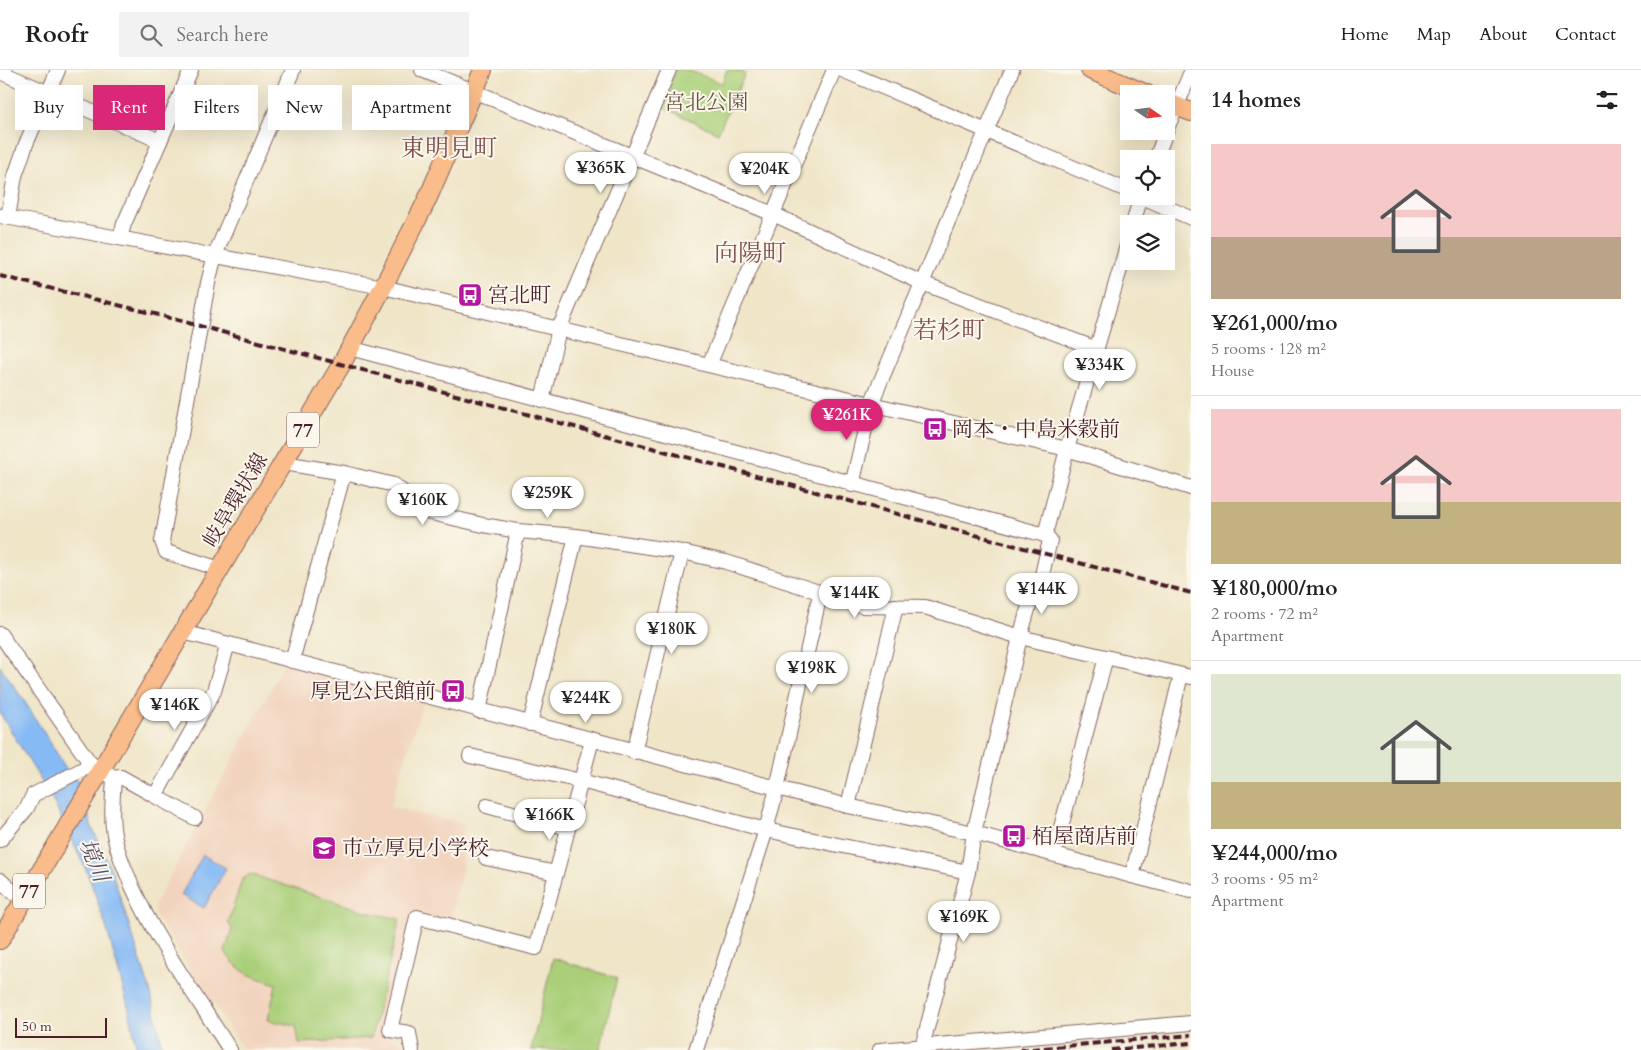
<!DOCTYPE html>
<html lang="en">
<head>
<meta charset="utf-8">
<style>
	body { margin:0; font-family:Cardo,"Noto Serif JP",serif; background:#f2f2f2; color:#202124; height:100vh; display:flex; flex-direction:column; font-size:19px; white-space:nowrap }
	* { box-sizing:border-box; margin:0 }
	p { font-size:16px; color:#757577 }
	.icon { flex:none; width:28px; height:28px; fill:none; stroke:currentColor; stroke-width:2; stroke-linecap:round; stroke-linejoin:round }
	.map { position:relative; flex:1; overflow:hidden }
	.sheet { display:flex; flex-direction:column; background:#fff; width:450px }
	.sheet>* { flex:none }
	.guide { position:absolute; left:15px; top:15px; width:475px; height:45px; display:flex; gap:10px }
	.needle { width:32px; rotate:104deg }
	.fabs { position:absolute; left:1120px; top:15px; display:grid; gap:10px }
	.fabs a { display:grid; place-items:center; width:55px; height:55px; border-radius:0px; background:#fff; box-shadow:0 5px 20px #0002; font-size:25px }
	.scale { position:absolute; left:15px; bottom:12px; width:92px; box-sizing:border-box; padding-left:5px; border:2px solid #4a1f2b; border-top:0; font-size:14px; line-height:18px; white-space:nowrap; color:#4a1f2b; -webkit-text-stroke:4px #fbf7ec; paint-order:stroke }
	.price { position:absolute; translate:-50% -42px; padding:0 11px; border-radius:18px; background:#fff; color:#222; font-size:16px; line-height:32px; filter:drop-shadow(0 1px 2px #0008) }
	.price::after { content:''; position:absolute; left:50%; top:30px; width:15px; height:11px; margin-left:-8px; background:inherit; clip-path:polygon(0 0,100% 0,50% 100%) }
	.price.active { background:#db2777; color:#fff }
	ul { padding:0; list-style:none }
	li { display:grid; align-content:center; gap:10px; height:265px; padding:0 20px }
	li+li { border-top:1px solid #e0e0e0 }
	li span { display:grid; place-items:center; height:155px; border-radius:0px; color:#555 }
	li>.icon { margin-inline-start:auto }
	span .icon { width:90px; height:90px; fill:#fffc; stroke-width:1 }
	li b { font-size:21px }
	h2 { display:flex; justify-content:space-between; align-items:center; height:60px; padding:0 20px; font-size:21px }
	.tag { padding:0 18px; border-radius:0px; background:#fff; box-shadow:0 5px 20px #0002; font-size:18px; line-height:45px }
	.tag.active { background:#db2777; color:#fff }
	header { display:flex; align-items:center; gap:30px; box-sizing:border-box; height:70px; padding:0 25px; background:#fff; border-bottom:1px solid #e0e0e0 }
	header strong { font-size:24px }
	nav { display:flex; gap:28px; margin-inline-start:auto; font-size:18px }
	.search { width:350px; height:45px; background:#f2f2f2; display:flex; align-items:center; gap:12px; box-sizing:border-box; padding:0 18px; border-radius:0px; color:#757577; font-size:19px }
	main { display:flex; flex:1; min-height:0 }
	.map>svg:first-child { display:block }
	.built { fill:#f2d4be }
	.green { fill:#aacf78; stroke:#7a7752 }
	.water { fill:#86baf4; stroke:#686c90 }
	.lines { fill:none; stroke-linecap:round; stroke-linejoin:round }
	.minor-casing { stroke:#846462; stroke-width:16 }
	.major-casing { stroke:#846462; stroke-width:20 }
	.minor { stroke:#fff; stroke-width:14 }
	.major { stroke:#f9bc8a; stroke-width:18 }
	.rail { stroke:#4a1f2b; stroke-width:4; stroke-dasharray:8 4; stroke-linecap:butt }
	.labels { text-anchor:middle; stroke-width:4; stroke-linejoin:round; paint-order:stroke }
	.shield { fill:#fbf7ec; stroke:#7f6065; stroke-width:1 }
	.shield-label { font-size:20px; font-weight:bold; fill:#4a1f2b }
	.park-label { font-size:21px; fill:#675442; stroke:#fbf7ec }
	.poi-label { font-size:21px; fill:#4a1f2b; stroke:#fbf7ec; text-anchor:start }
	.street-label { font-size:21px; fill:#4a1f2b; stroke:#fbf7ec }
	.water-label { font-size:22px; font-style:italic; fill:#5c4e67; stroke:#fbf7ec }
	.quarter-label { font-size:24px; fill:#825150; stroke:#fbf7ec }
</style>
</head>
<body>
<header>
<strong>Roofr</strong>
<div class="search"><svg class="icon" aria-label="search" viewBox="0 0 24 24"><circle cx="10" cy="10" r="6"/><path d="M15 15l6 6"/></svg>Search here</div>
<nav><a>Home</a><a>Map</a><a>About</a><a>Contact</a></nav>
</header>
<main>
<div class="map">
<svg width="1191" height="980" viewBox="0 0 1191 980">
	<rect width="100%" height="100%" fill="#fbf7ec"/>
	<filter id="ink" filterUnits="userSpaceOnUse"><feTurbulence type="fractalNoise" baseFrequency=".02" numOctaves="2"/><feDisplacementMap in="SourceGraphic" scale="10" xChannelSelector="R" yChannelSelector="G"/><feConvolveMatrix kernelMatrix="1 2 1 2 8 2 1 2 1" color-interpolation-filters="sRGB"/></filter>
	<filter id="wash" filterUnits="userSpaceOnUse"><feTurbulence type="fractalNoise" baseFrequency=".0096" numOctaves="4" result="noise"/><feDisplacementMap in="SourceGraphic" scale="20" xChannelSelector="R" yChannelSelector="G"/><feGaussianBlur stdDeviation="1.12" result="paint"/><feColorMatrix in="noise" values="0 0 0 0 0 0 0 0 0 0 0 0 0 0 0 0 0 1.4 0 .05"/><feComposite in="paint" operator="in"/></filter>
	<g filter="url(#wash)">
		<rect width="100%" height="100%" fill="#efe5c7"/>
		<polygon class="built" points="284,594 424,630 390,737 464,754 462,802 449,855 416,848 386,967 405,974 405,980 244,980 155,845 154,836"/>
		<g class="green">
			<polygon points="673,0 687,0 722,13 727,0 734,0 745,4 718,63 658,35"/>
			<path d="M250,804L367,842L400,849L371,968L299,973L296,956L268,950L276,914C252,906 241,905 225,882L232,859L228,853L242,810Z"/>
			<polygon points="553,888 617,908 600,980 531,980"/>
		</g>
		<g class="water">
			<polygon points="0,596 25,632 67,700 81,715 91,755 112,802 150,920 163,980 137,980 130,943 106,856 88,804 51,727 0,643"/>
			<polygon points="203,785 226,798 204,838 181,825"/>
		</g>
	</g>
	<g filter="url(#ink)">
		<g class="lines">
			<defs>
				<g id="minor">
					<polyline points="422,0 773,144 922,213 1097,279"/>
					<polyline points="842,0 1129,121"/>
					<polyline points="0,2 160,71"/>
					<polyline points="1166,61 1191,2"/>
					<polyline points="1156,89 1166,61"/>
					<polyline points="1140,126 1191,148"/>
					<polyline points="0,146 383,217 871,334 1067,379 1191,418"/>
					<polyline points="8,147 15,106 26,74 58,0"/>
					<polyline points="1133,154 1141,126"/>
					<polyline points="120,168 124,154 191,0"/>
					<polyline points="350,278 1045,465 1050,470 1041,509 1035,515 1020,567 974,763 968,802 922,977"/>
					<polyline points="709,295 834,0"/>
					<polyline points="542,330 559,259 669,0"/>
					<polyline points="284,393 344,403 394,415 427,442 483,455 518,461 576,466 682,482 726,492 862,536 925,537 1020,567 1191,607"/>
					<polyline points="852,415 871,334 1012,0"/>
					<polyline points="1045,465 1067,379 1129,169"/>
					<polyline points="220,499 166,482 162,471 208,213 215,185 293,0"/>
					<polyline points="183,562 777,718 848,736 974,763 1132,806 1191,821"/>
					<polyline points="0,564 90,693 114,708 121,707 155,726 214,621 228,574"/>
					<polyline points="292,591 344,403"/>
					<polyline points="479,641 518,461"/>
					<polyline points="530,654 576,466"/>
					<polyline points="634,682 682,482"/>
					<polyline points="470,686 581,711 766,760 968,802"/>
					<path d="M114,708C113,728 110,749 115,769C118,785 126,801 132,816C158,874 196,926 230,980"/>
					<polyline points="155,726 195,748"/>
					<polyline points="487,736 568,758"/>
					<polyline points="848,736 896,536"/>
					<polyline points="0,770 27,738 33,725 83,699 90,693"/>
					<polyline points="1054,784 1106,587"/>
					<polyline points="486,788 556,803"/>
					<polyline points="1132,806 1181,605"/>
					<polyline points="0,810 23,831"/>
					<polyline points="412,980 409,963 390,960 417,847 536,878 592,670"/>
					<polyline points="696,980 766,760 777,718 820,524"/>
					<polyline points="880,980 1191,953"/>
				</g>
				<g id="major">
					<polyline points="1090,0 1147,24"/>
					<polyline points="1166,32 1191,42"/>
					<polyline points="0,870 341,295 383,217 427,130 483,0"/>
				</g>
			</defs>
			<use href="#minor" class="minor-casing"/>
			<use href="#major" class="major-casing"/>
			<use href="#minor" class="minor"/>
			<use href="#major" class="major"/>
			<g class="rail">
				<polyline points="0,206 155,244 1191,523"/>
				<polyline points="1020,980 1191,965"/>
				<polyline points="1111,980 1191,973"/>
			</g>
		</g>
	</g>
	<defs>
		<symbol id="bus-square" viewBox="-11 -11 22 22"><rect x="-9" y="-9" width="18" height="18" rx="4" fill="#b5179e" stroke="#fbf7ec"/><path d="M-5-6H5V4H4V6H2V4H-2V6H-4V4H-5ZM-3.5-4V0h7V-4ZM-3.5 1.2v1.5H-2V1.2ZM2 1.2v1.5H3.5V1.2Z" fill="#fff"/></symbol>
		<symbol id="school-square" viewBox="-11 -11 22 22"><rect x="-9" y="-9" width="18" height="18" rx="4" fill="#b5179e" stroke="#fbf7ec"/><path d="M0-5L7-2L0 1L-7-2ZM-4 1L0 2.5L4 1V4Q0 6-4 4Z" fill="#fff"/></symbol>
	</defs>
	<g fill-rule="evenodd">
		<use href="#bus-square" x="456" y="211" width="28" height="28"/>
		<use href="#bus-square" x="921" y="345" width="28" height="28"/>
		<use href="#bus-square" x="439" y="607" width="28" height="28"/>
		<use href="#bus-square" x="1000" y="752" width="28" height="28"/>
		<use href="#school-square" x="310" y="764" width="28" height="28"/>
	</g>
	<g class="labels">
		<g class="shield">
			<rect x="287" y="342.5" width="32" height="35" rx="4"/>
			<rect x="13" y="803.5" width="32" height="35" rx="4"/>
		</g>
		<g class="shield-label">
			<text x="303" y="367">77</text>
			<text x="29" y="828">77</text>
		</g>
		<g class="park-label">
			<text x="706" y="39">宮北公園</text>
		</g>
		<g class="poi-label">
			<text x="488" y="232">宮北町</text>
			<text x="952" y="366">岡本・中島米穀前</text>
			<text x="436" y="628" text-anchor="end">厚見公民館前</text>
			<text x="1032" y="773">栢屋商店前</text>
			<text x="342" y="785">市立厚見小学校</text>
		</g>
		<g class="street-label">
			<text transform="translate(235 430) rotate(-59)" y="7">岐阜環状線</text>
		</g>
		<g class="water-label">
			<text transform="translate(95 790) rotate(68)" y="8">境川</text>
		</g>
		<g class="quarter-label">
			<text x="449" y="86">東明見町</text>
			<text x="750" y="191">向陽町</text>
			<text x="949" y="268">若杉町</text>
		</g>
	</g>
</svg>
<div class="fabs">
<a><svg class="needle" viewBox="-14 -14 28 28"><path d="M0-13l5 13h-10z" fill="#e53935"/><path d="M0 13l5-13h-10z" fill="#757577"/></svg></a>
<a><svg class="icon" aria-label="locate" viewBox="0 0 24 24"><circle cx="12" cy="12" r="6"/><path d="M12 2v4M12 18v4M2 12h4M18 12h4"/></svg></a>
<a><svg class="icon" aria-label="layers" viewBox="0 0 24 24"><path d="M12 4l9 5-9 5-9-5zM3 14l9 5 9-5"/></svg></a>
</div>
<div class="scale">50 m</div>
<b class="price" style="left:601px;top:124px">¥365K</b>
<b class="price" style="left:765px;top:125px">¥204K</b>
<b class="price" style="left:1100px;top:321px">¥334K</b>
<b class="price active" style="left:847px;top:371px">¥261K</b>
<b class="price" style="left:548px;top:449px">¥259K</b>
<b class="price" style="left:423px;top:456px">¥160K</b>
<b class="price" style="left:1042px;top:545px">¥144K</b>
<b class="price" style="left:855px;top:549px">¥144K</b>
<b class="price" style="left:672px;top:585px">¥180K</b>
<b class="price" style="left:812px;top:624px">¥198K</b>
<b class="price" style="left:586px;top:654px">¥244K</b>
<b class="price" style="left:175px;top:661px">¥146K</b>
<b class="price" style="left:550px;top:771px">¥166K</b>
<b class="price" style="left:964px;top:873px">¥169K</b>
<div class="guide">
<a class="tag">Buy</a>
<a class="tag active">Rent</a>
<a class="tag">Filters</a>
<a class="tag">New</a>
<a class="tag">Apartment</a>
</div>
</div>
<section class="sheet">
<h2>14 homes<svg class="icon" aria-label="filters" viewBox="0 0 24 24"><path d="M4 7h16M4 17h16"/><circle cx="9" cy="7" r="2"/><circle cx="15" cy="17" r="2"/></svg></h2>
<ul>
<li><span style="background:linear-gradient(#f6c9c9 60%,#b9a48a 0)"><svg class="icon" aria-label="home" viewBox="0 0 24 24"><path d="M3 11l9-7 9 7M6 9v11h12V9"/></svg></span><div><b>¥261,000/mo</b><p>5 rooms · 128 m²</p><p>House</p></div></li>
<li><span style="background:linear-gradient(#f6c9c9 60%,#c2b280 0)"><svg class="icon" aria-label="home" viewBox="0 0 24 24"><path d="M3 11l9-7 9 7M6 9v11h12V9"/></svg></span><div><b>¥180,000/mo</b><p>2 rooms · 72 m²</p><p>Apartment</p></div></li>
<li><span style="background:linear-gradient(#dfe7d0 70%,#c2b280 0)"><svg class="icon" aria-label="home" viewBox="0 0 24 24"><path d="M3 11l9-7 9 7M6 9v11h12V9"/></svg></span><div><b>¥244,000/mo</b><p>3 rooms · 95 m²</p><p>Apartment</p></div></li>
</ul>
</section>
</main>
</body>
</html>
